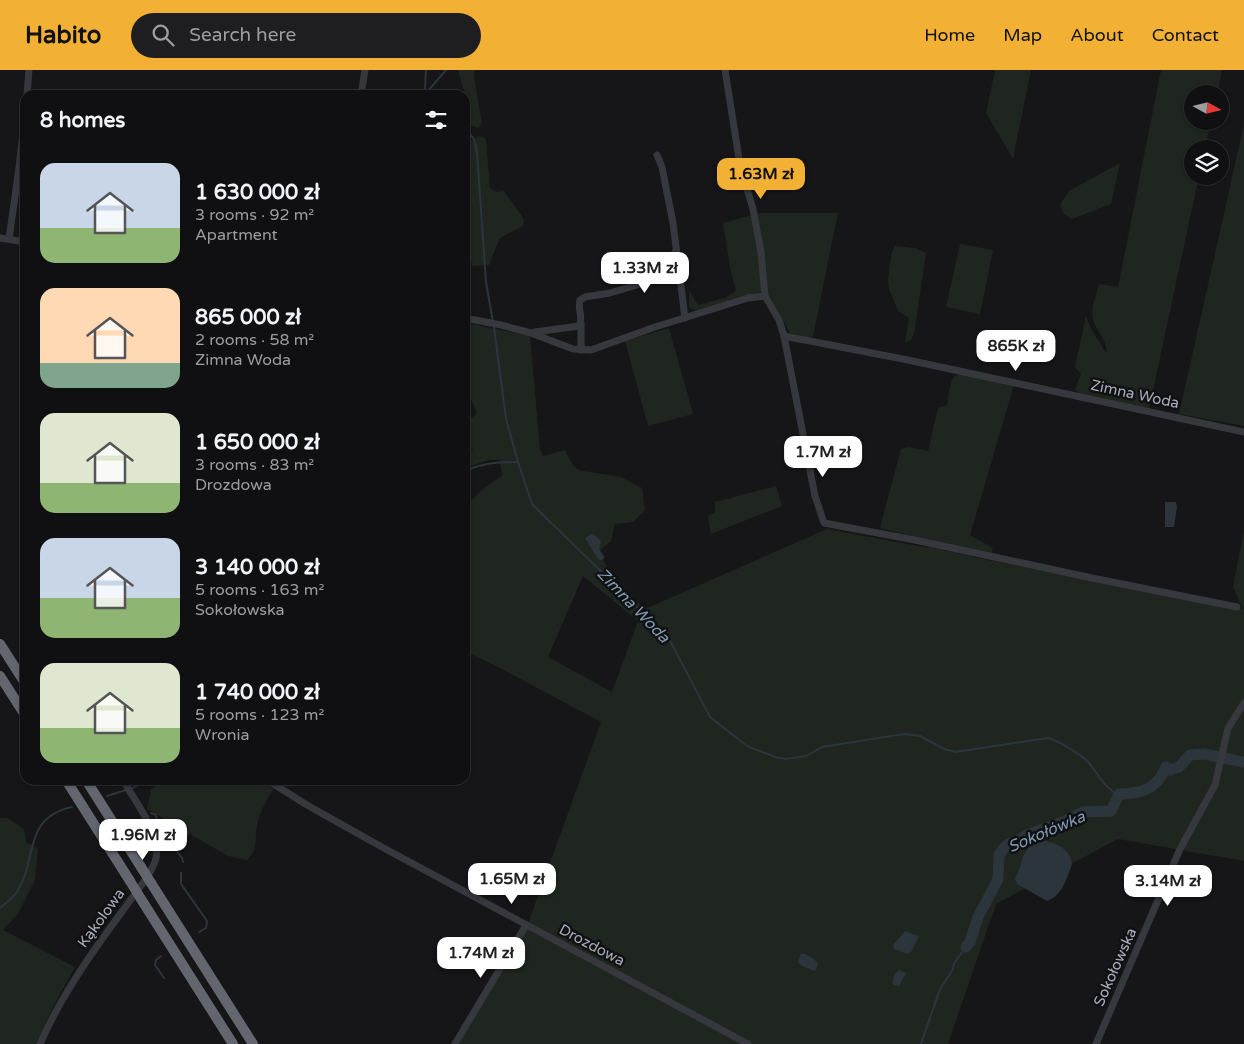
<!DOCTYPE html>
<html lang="en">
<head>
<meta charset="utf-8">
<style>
	body { margin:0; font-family:"Varela Round",sans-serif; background:#1e1e20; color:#f1f3f6; height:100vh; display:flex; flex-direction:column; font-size:19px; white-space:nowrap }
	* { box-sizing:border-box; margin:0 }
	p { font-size:16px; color:#9c9d9f }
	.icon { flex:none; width:28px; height:28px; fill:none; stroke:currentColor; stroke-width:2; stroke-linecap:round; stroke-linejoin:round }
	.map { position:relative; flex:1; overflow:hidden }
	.sheet { position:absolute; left:20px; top:20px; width:450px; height:695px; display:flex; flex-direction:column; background:#101012; border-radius:15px; box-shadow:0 1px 4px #0004,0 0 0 1px #303032 }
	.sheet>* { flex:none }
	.needle { width:32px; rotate:98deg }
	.controls { position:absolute; left:1184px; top:15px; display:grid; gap:10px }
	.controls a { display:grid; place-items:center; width:45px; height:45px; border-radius:50%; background:#101012; box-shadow:0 1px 4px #0004,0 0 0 1px #303032; font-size:25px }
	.price { position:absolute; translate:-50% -42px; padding:0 11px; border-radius:10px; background:#fff; color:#222; font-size:16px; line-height:32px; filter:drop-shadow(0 1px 2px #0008) }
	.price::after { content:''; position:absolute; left:50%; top:30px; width:15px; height:11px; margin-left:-8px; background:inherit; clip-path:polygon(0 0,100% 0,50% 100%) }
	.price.selected { background:#f2b134; color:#111 }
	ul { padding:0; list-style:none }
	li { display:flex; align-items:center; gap:15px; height:125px; padding:0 20px }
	li span { display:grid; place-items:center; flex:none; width:140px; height:100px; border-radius:15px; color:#555 }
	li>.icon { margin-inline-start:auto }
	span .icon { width:60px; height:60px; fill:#fffc; stroke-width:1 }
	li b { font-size:21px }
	h2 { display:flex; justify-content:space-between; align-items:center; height:60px; padding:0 20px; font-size:21px }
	header { display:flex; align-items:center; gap:30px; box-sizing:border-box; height:70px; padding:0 25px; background:#f2b134; color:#111 }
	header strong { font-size:24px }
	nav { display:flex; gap:28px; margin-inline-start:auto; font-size:18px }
	.search { width:350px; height:45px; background:#1e1e20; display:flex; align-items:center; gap:12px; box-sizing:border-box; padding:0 18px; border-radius:28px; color:#9c9d9f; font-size:19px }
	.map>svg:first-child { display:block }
	.green { fill:#1e261f; fill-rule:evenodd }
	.water { fill:#2c353c }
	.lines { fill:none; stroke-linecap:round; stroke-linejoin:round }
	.stream { stroke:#2c353c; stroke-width:2 }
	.river { stroke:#2c353c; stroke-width:11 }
	.minor { stroke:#37383d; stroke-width:7 }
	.highway { stroke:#63666e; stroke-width:10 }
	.highway-bridge { stroke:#63666e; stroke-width:10 }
	.labels { text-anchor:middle; stroke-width:5; stroke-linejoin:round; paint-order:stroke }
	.street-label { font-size:15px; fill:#a8adb8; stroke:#111113 }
	.water-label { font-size:16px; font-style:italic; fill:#7f9bb3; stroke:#111113 }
</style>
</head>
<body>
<header>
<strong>Habito</strong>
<div class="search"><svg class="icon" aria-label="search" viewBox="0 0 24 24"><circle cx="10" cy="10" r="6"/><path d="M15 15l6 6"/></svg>Search here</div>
<nav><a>Home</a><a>Map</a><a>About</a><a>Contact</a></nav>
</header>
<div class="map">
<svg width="1244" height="974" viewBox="0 0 1244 974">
	<rect width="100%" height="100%" fill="#161618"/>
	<g class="green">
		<polygon points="458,0 475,0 474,7 482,53 478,58 465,53 465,25"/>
		<polygon points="995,0 1031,0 1013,89 986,43"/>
		<path d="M1161,0H1222L1217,24H1192V51H1211L1205,79H1192V106H1199L1149,339L1078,323L1075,319L1081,304L1075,297L1086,246L1090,257L1106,283C1108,271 1097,262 1093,250C1090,240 1096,225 1099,214L1118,217Z"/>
		<polygon points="1244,54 1244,356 1179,344"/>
		<path d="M479,66L485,68L486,70L490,118L496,122L504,121L524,149L523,156L500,168L489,195L472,196C467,168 469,149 468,122C467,110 461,84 466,75C469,71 475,69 479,66Z"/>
		<polygon points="1120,93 1111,134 1072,149 1064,144 1060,135 1069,121"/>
		<polygon points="759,143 838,143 813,266 810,268 790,263 770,227 761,222 696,241 689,237 689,220 698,235 725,228 736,221 730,197 723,153"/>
		<polygon points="960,174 993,180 980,244 946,237"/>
		<polygon points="895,176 915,178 926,183 914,264 910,271 905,272 909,248 898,241 889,219 888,210 891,185"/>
		<path d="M465,253L530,266L540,379L543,386L565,380L571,392L578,400L621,407L642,418L645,440L633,452L615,454L611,471L598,482L610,501V506L645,539L827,459L929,478V477L988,490L1243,539L1233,517L1244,460V791L1118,769L996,834L948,974H459L526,859L601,652L500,598L465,581V437L485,417L502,406L500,390H489L465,398V385L474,379L465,377V347L472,348L477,343L472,331L465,328ZM583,506L638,551L612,622L548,587Z"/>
		<polygon points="669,258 693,344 648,356 625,271"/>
		<polygon points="959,304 1014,315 970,465 993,478 991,484 880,458 901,379 909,377 928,381 938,338 947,335 949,320 953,307"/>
		<polygon points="776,416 782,436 711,464 708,446 715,443 715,432"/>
		<path d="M165,710H260L273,719C267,730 259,743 257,756C254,772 259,778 247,790L228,786L147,739L151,719Z"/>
		<polygon points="0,748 7,748 24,759 26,772 38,779 35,810 18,844 3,860 75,897 54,935 36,974 0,974"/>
	</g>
	<g class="water">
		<polygon points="1165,432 1176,432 1177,437 1174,457 1165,457"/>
		<polygon points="591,464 595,465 601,471 599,479 604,486 604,489 600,490 598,489 585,468"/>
		<polygon points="178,756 186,758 189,763 188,766 185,767 179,764 176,759"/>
		<path d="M1041,770C1055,772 1071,779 1072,794C1067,808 1062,826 1047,831L1017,814L1015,809C1026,788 1018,782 1041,770Z"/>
		<polygon points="905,861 919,866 911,882 908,884 894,879 893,875"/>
		<path d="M801,884H804C810,886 814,888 818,894L815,901L802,896L798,892Z"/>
		<path d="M899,900L906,903L899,916L893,915C892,909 894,904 899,900Z"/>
	</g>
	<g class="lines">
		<g class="stream">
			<polyline points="426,0 425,18 429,25"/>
			<polyline points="427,22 446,0"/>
			<polyline points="465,59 474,69 477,82 486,212 493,252"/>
			<path d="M494,257L506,349L518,392L532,434L668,567L710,647L747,676L775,687L786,689L806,686L822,677L904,664L920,666L944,679L955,682L1048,668C1058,670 1083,686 1089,693C1099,705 1104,718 1119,725"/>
			<path d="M465,401C482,393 499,392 518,392"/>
			<polyline points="131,719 147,710"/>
			<polyline points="107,726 126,720"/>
			<polyline points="151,743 156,745 157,755 182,788 183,792"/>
			<polyline points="181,803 181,814 207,851 206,858 199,862"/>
			<path d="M0,838C6,833 13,828 17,822C38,789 22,748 72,737"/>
			<polyline points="161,886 156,890 155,895 164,908"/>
			<polyline points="921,974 940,919 953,899 954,893 966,877"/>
		</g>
		<path class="river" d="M966,877L970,872L978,847L998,809L999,785L1004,778L1008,774L1016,772L1027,765L1063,752L1083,742L1111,741L1119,724C1134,724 1150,722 1160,708C1162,705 1164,701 1166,697L1170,700L1179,697L1190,685L1204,684L1244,692"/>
		<g class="minor">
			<polyline points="725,0 740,95 753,139 761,182 765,226"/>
			<polyline points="27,25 29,0"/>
			<polyline points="361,25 365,0"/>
			<polyline points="657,85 662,97 673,153 685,248"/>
			<polyline points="0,168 25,172"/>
			<polyline points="9,169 19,98 25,42"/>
			<polyline points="465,248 501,255 531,263 573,279 591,280 655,257 748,228 765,226 779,250 784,266 815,426 824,453 915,470 1092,508 1237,537"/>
			<polyline points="581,253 581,280"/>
			<path d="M535,262L579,256C584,247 577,239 580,230L585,227L610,223L657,209L668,196L676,180"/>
			<polyline points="784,266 908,290 1244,362"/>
			<polyline points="267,710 307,735 380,776 748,974"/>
			<path d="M40,974C67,912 109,860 148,806C150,801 153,797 155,792C164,767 135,732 123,710"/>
			<polyline points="455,974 526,855"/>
			<polyline points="1096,974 1180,779 1215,715 1228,658 1244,633"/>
		</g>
		<g class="highway">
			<polyline points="0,574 25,613"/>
			<polyline points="0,606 25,645"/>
			<polyline points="66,710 130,811"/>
			<polyline points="86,710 141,797"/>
			<polyline points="151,813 253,974"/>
			<polyline points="141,829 233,974"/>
		</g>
		<g class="highway-bridge">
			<polyline points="141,797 151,813"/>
			<polyline points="130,811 141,829"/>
		</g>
	</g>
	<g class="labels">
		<g class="street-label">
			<text transform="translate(1135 324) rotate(12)" y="5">Zimna Woda</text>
			<text transform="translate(101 848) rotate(-54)" y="5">Kąkolowa</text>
			<text transform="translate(592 875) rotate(28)" y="5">Drozdowa</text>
			<text transform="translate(1115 897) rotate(-66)" y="5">Sokołowska</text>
		</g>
		<g class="water-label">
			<text transform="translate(634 535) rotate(46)" y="6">Zimna Woda</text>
			<text transform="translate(1046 761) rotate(-23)" y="6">Sokołówka</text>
		</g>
	</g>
</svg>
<div class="controls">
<a><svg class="needle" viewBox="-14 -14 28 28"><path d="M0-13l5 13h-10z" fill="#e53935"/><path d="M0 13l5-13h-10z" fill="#9c9d9f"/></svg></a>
<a><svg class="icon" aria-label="layers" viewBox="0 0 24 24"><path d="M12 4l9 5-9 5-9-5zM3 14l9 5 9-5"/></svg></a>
</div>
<b class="price selected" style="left:761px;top:130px">1.63M zł</b>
<b class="price" style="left:645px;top:224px">1.33M zł</b>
<b class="price" style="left:1016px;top:302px">865K zł</b>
<b class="price" style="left:823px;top:408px">1.7M zł</b>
<b class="price" style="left:143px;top:791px">1.96M zł</b>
<b class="price" style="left:512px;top:835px">1.65M zł</b>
<b class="price" style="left:1168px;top:837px">3.14M zł</b>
<b class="price" style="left:481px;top:909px">1.74M zł</b>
<section class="sheet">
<h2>8 homes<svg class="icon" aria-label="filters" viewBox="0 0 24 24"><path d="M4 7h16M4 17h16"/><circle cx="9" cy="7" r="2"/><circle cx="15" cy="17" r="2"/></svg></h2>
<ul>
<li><span style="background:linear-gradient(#c9d6e8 65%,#8fb573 0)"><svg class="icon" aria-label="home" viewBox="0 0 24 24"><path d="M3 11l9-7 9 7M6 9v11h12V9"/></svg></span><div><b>1 630 000 zł</b><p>3 rooms · 92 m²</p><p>Apartment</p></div></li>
<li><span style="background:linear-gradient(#ffd9b3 75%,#7fa58c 0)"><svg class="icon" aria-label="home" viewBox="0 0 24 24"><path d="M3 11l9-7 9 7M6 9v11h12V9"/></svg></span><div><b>865 000 zł</b><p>2 rooms · 58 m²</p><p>Zimna Woda</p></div></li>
<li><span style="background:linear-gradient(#dfe7d0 70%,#8fb573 0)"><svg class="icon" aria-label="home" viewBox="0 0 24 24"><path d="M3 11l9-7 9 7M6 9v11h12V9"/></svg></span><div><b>1 650 000 zł</b><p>3 rooms · 83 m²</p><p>Drozdowa</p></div></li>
<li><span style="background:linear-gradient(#c9d6e8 60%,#8fb573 0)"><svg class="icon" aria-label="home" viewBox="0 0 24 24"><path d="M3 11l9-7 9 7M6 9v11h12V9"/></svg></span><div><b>3 140 000 zł</b><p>5 rooms · 163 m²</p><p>Sokołowska</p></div></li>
<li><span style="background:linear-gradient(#dfe7d0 65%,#8fb573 0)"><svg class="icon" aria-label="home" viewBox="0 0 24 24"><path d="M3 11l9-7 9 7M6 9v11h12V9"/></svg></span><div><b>1 740 000 zł</b><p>5 rooms · 123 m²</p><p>Wronia</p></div></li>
</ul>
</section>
</div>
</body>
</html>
